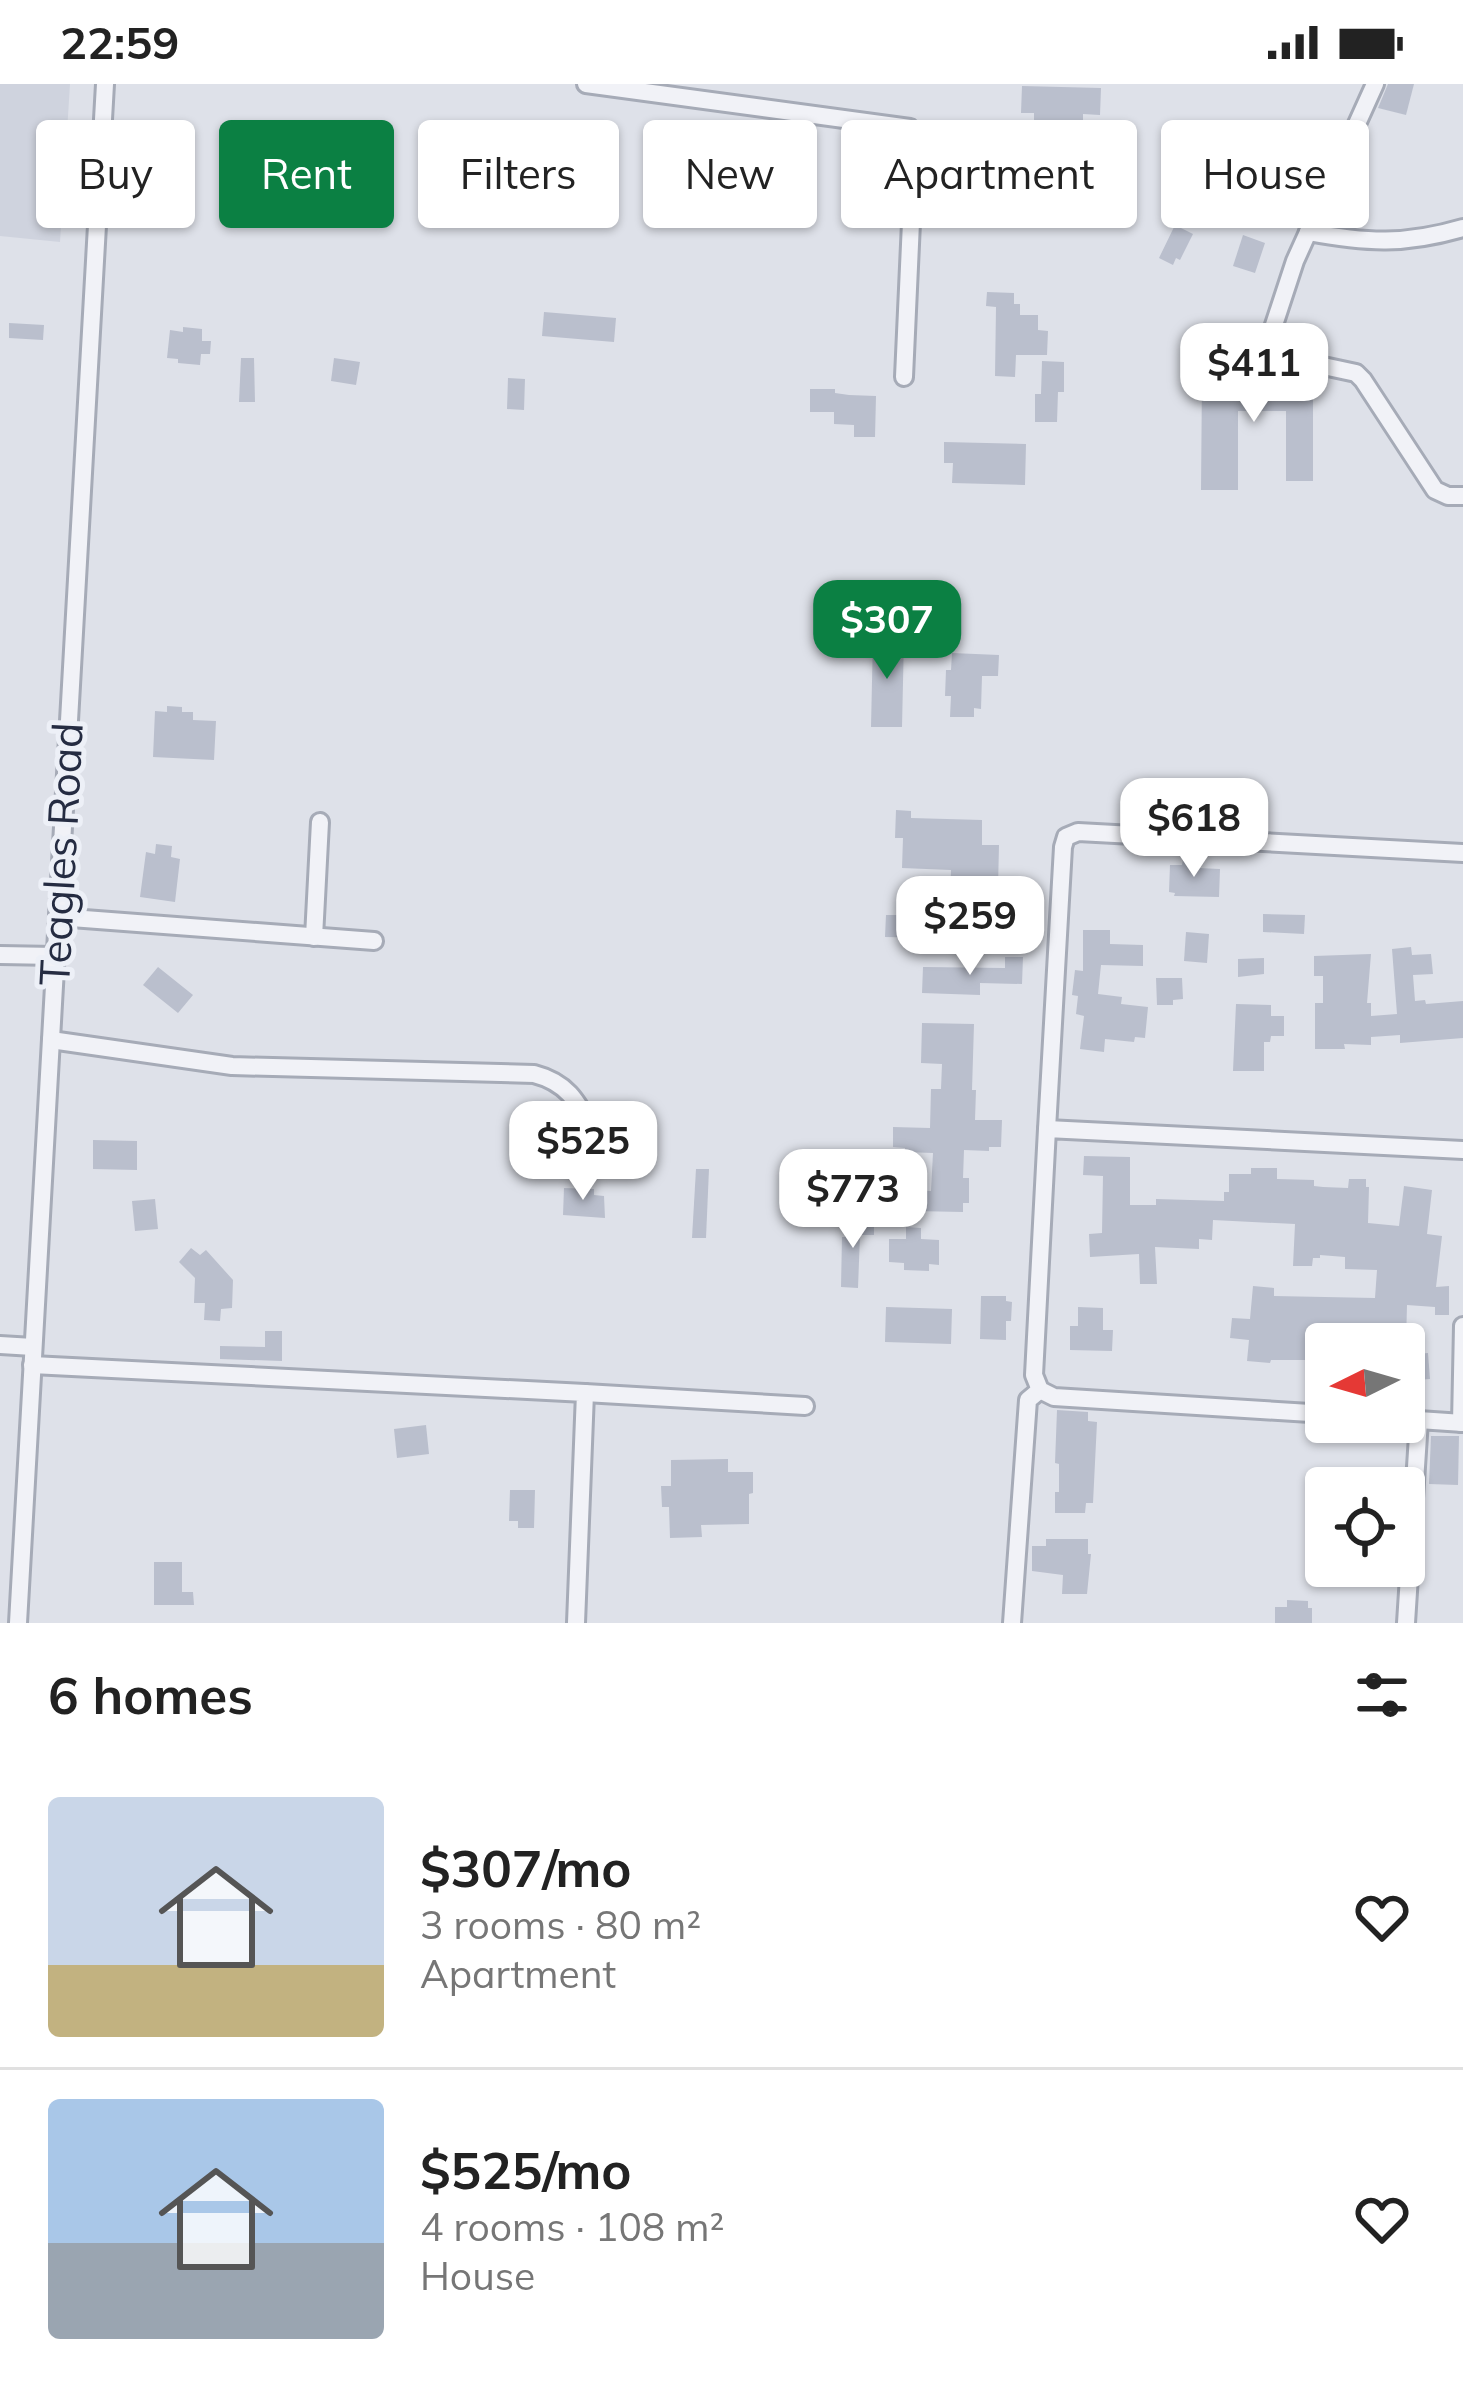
<!DOCTYPE html>
<html lang="en">
<head>
<meta charset="utf-8">
<style>
	body { margin:0; font-family:Mulish,sans-serif; background:#f2f2f2; color:#222; height:100vh; display:flex; flex-direction:column; font-size:45px; white-space:nowrap }
	* { box-sizing:border-box; margin:0 }
	p { font-size:39px; color:#767676 }
	.icon { flex:none; width:66px; height:66px; fill:none; stroke:currentColor; stroke-width:2; stroke-linecap:round; stroke-linejoin:round }
	.map { position:relative; height:1539px; overflow:hidden }
	.side { display:flex; flex-direction:column; background:#fff; flex:1 }
	.side>* { flex:none }
	.hud { position:absolute; left:36px; top:36px; width:1392px; height:108px; display:flex; gap:24px }
	.needle { width:78px; rotate:265deg }
	.fabs { position:absolute; left:1305px; top:1239px; display:grid; gap:24px }
	.fabs a { display:grid; place-items:center; width:120px; height:120px; border-radius:12px; background:#fff; box-shadow:0 3px 9px #0004; font-size:60px }
	.price { position:absolute; translate:-50% -102px; padding:0 27px; border-radius:24px; background:#fff; color:#222; font-size:39px; line-height:78px; filter:drop-shadow(0 3px 6px #0008) }
	.price::after { content:''; position:absolute; left:50%; top:72px; width:36px; height:27px; margin-left:-18px; background:inherit; clip-path:polygon(0 0,100% 0,50% 100%) }
	.price.selected { background:#0b8043; color:#fff }
	ul { padding:0; list-style:none }
	li { display:flex; align-items:center; gap:36px; height:300px; padding:0 48px }
	li+li { border-top:3px solid #e0e0e0 }
	li span { display:grid; place-items:center; flex:none; width:336px; height:240px; border-radius:12px; color:#555 }
	li>.icon { margin-inline-start:auto }
	span .icon { width:144px; height:144px; fill:#fffc; stroke-width:1 }
	li b { font-size:51px }
	h2 { display:flex; justify-content:space-between; align-items:center; height:144px; padding:0 48px; font-size:51px }
	.pill { padding:0 42px; border-radius:12px; background:#fff; box-shadow:0 3px 9px #0004; font-size:42px; line-height:108px }
	.pill.selected { background:#0b8043; color:#fff }
	.status { display:flex; justify-content:space-between; align-items:center; height:84px; padding:0 60px; background:#fff; direction:ltr }
	.status svg { height:33px; fill:currentColor }
	.map>svg:first-child { display:block }
	.built { fill:#cfd3de }
	.building { fill:#babfcd }
	.lines { fill:none; stroke-linecap:round; stroke-linejoin:round }
	.street-casing { stroke:#a6abb7; stroke-width:22 }
	.street { stroke:#f1f2f7; stroke-width:16 }
	.labels { text-anchor:middle; stroke-width:10; stroke-linejoin:round; paint-order:stroke }
	.street-label { font-size:42px; fill:#252c42; stroke:#edf0f7 }
</style>
</head>
<body>
<div class="status"><b>22:59</b><svg viewBox="0 0 49 12"><path d="M0 12V9h3v3zM5 12V6h3v6zM10 12V3h3v9zM15 12V0h3v12zM26 1h20v11H26zM47 4h2v5h-2z"/></svg></div>
<div class="map">
<svg width="1463" height="1539" viewBox="0 0 1463 1539">
	<rect width="100%" height="100%" fill="#dee1e9"/>
	<polygon class="built" points="0,0 70,0 60,158 0,152"/>
	<g class="building">
		<polygon points="1388,0 1414,0 1406,31 1378,24"/>
		<polygon points="1022,2 1101,4 1100,31 1083,30 1083,39 1034,36 1034,29 1021,29"/>
		<polygon points="1270,41 1289,47 1286,58 1293,61 1282,106 1278,104 1272,121 1265,118 1261,131 1243,126"/>
		<polygon points="1192,45 1214,50 1207,82 1185,78"/>
		<polygon points="1096,56 1112,57 1111,87 1095,86"/>
		<polygon points="1175,141 1193,150 1180,176 1176,174 1173,181 1159,174"/>
		<polygon points="1243,151 1265,159 1255,189 1233,182"/>
		<polygon points="987,208 1014,209 1014,220 1020,220 1020,231 1038,231 1038,246 1048,247 1047,271 1016,271 1015,293 995,292 996,223 986,222"/>
		<polygon points="544,228 616,234 614,258 542,252"/>
		<polygon points="9,239 44,241 43,256 9,254"/>
		<polygon points="183,243 202,245 202,257 211,257 210,270 201,270 200,281 178,279 178,275 167,274 170,246 183,248"/>
		<polygon points="241,274 254,274 255,318 239,318"/>
		<polygon points="334,274 360,278 356,301 331,297"/>
		<polygon points="1042,277 1064,278 1064,308 1058,308 1057,338 1035,338 1035,310 1041,310"/>
		<polygon points="1202,293 1313,294 1313,397 1286,397 1286,327 1238,327 1238,406 1201,406"/>
		<polygon points="508,294 525,295 524,326 507,325"/>
		<polygon points="810,305 835,305 835,309 849,311 876,312 875,353 854,353 854,341 834,340 834,328 810,328"/>
		<polygon points="944,358 1026,360 1025,401 952,399 953,379 944,379"/>
		<polygon points="873,552 904,553 902,643 871,643"/>
		<polygon points="952,569 999,571 998,592 982,592 981,625 974,624 974,633 950,633 951,612 945,612 946,586 951,586"/>
		<polygon points="167,622 182,623 182,628 193,628 193,636 216,637 214,676 153,673 155,627 167,628"/>
		<polygon points="896,726 911,727 911,734 982,736 982,761 999,761 998,803 1021,803 1020,834 994,833 994,843 971,842 971,850 949,850 951,786 902,784 903,754 895,754"/>
		<polygon points="156,760 172,762 171,773 180,775 175,818 140,813 146,768 155,770"/>
		<polygon points="1183,775 1198,775 1198,784 1220,785 1219,813 1174,812 1175,809 1169,808 1170,781 1182,781"/>
		<polygon points="1263,830 1305,831 1304,850 1263,848"/>
		<polygon points="886,831 902,831 902,840 936,841 936,854 885,853"/>
		<polygon points="1083,846 1110,846 1110,860 1143,861 1143,882 1101,881 1098,910 1122,913 1121,920 1148,923 1145,954 1135,953 1134,958 1105,955 1104,968 1080,965 1084,932 1076,930 1078,912 1072,911 1075,886 1083,887"/>
		<polygon points="1186,848 1209,850 1207,879 1184,877"/>
		<polygon points="1411,863 1412,871 1431,870 1433,890 1413,891 1415,917 1425,916 1426,920 1463,917 1463,954 1400,959 1400,951 1371,953 1371,961 1344,960 1345,965 1315,965 1315,919 1323,919 1323,892 1314,892 1314,872 1371,870 1367,919 1371,919 1371,932 1397,930 1392,865"/>
		<polygon points="1005,873 1023,873 1022,900 980,899 980,911 922,909 923,883 1005,884"/>
		<polygon points="1264,874 1264,890 1238,893 1238,875"/>
		<polygon points="158,883 193,911 178,929 143,901"/>
		<polygon points="1156,894 1182,894 1183,915 1173,916 1173,921 1157,921"/>
		<polygon points="1236,920 1271,921 1271,932 1284,932 1284,952 1271,952 1270,958 1264,958 1264,987 1233,987"/>
		<polygon points="922,939 974,940 972,1006 976,1006 975,1036 1002,1036 1001,1063 989,1063 989,1067 964,1066 963,1094 969,1094 969,1119 963,1119 963,1128 914,1127 914,1106 931,1107 933,1069 905,1068 905,1064 893,1063 893,1043 930,1044 931,1005 941,1005 942,980 921,979"/>
		<polygon points="93,1056 137,1057 137,1086 93,1085"/>
		<polygon points="1084,1072 1130,1073 1130,1121 1156,1121 1156,1115 1224,1117 1224,1108 1229,1108 1229,1090 1251,1090 1251,1084 1277,1084 1277,1095 1314,1096 1314,1102 1323,1103 1348,1104 1349,1095 1366,1095 1366,1103 1369,1103 1368,1139 1399,1142 1404,1102 1432,1106 1427,1150 1442,1152 1436,1203 1449,1202 1449,1231 1435,1231 1435,1223 1407,1221 1406,1259 1376,1258 1376,1242 1350,1242 1350,1253 1331,1252 1330,1258 1311,1257 1310,1276 1271,1276 1270,1279 1247,1277 1249,1256 1230,1254 1232,1234 1250,1235 1253,1202 1274,1204 1274,1212 1375,1214 1377,1186 1345,1185 1345,1173 1320,1171 1320,1174 1313,1174 1312,1182 1293,1182 1295,1140 1213,1136 1212,1156 1199,1155 1199,1165 1155,1163 1157,1200 1140,1200 1139,1170 1090,1173 1089,1150 1102,1149 1103,1092 1083,1091"/>
		<polygon points="696,1085 709,1085 706,1154 692,1154"/>
		<polygon points="564,1104 594,1105 594,1111 604,1112 605,1134 563,1131"/>
		<polygon points="155,1115 158,1145 135,1147 132,1117"/>
		<polygon points="846,1136 874,1137 874,1151 860,1151 858,1204 841,1203 842,1153 845,1153"/>
		<polygon points="906,1143 921,1144 921,1155 939,1156 939,1181 929,1180 929,1187 904,1186 904,1179 889,1178 889,1155 906,1155"/>
		<polygon points="191,1164 200,1171 206,1166 233,1196 232,1224 221,1225 220,1237 204,1236 205,1219 194,1219 195,1194 179,1178"/>
		<polygon points="981,1212 1006,1212 1006,1217 1012,1218 1011,1237 1006,1237 1006,1256 980,1255"/>
		<polygon points="886,1223 952,1225 951,1260 885,1258"/>
		<polygon points="1078,1223 1103,1224 1103,1246 1113,1246 1112,1267 1070,1266 1070,1242 1078,1242"/>
		<polygon points="265,1247 282,1247 282,1277 220,1275 220,1262 265,1263"/>
		<polygon points="1428,1269 1430,1295 1404,1297 1404,1271"/>
		<polygon points="1057,1326 1088,1328 1088,1337 1097,1338 1093,1419 1086,1419 1085,1429 1055,1429 1055,1408 1059,1408 1059,1380 1055,1379"/>
		<polygon points="426,1341 429,1370 397,1374 394,1345"/>
		<polygon points="1431,1352 1459,1352 1458,1401 1429,1400"/>
		<polygon points="728,1375 728,1388 753,1388 753,1409 749,1410 749,1440 701,1441 702,1453 670,1454 669,1423 662,1423 661,1402 671,1402 671,1376"/>
		<polygon points="510,1406 535,1406 534,1444 518,1444 518,1437 509,1437"/>
		<polygon points="1046,1455 1088,1455 1088,1470 1091,1470 1087,1510 1062,1510 1063,1491 1032,1487 1032,1462 1046,1462"/>
		<polygon points="154,1478 182,1478 182,1508 193,1508 194,1521 154,1521"/>
		<polygon points="1287,1516 1308,1517 1308,1524 1312,1524 1312,1539 1275,1539 1275,1523 1287,1523"/>
	</g>
	<g class="lines">
		<defs>
			<g id="street">
				<polyline points="586,0 910,44 915,50 904,293"/>
				<polyline points="1375,0 1295,177 1272,247 1277,263 1286,274 1356,289 1363,296 1435,406 1448,412 1463,412"/>
				<path d="M1308,148C1367,159 1405,161 1463,144"/>
				<polyline points="58,833 374,857"/>
				<polyline points="314,853 320,738"/>
				<polyline points="0,871 55,872"/>
				<path d="M51,956L232,982L534,990C573,1000 580,1025 598,1056"/>
				<polyline points="1047,1045 1063,763 1066,753 1078,748 1463,769"/>
				<polyline points="0,1261 33,1263"/>
				<polyline points="32,1281 585,1309 576,1539"/>
				<polyline points="585,1309 805,1322"/>
				<polyline points="1326,1330 1054,1313 1040,1306 1034,1291 1047,1045 1463,1066"/>
				<polyline points="1404,1335 1463,1339"/>
				<polyline points="1461,1339 1463,1242"/>
				<polyline points="18,1539 105,0"/>
				<polyline points="1012,1539 1028,1316 1040,1306"/>
				<polyline points="1406,1539 1419,1336"/>
			</g>
		</defs>
		<use href="#street" class="street-casing"/>
		<use href="#street" class="street"/>
	</g>
	<g class="labels">
		<g class="street-label">
			<text transform="translate(61 770) rotate(-87)" y="15">Teagles Road</text>
		</g>
	</g>
</svg>
<div class="fabs">
<a><svg class="needle" viewBox="-14 -14 28 28"><path d="M0-13l5 13h-10z" fill="#e53935"/><path d="M0 13l5-13h-10z" fill="#767676"/></svg></a>
<a><svg class="icon" aria-label="locate" viewBox="0 0 24 24"><circle cx="12" cy="12" r="6"/><path d="M12 2v4M12 18v4M2 12h4M18 12h4"/></svg></a>
</div>
<b class="price" style="left:1254px;top:341px">$411</b>
<b class="price selected" style="left:887px;top:598px">$307</b>
<b class="price" style="left:1194px;top:796px">$618</b>
<b class="price" style="left:970px;top:894px">$259</b>
<b class="price" style="left:583px;top:1119px">$525</b>
<b class="price" style="left:853px;top:1167px">$773</b>
<div class="hud">
<a class="pill">Buy</a>
<a class="pill selected">Rent</a>
<a class="pill">Filters</a>
<a class="pill">New</a>
<a class="pill">Apartment</a>
<a class="pill">House</a>
</div>
</div>
<section class="side">
<h2>6 homes<svg class="icon" aria-label="filters" viewBox="0 0 24 24"><path d="M4 7h16M4 17h16"/><circle cx="9" cy="7" r="2"/><circle cx="15" cy="17" r="2"/></svg></h2>
<ul>
<li><span style="background:linear-gradient(#c9d6e8 70%,#c2b280 0)"><svg class="icon" aria-label="home" viewBox="0 0 24 24"><path d="M3 11l9-7 9 7M6 9v11h12V9"/></svg></span><div><b>$307/mo</b><p>3 rooms · 80 m²</p><p>Apartment</p></div><svg class="icon" aria-label="heart" viewBox="0 0 24 24"><path d="M12 20l-8-8c-3-5 5-10 8-4 3-6 11-1 8 4z"/></svg></li>
<li><span style="background:linear-gradient(#a9c7e8 60%,#9aa5b1 0)"><svg class="icon" aria-label="home" viewBox="0 0 24 24"><path d="M3 11l9-7 9 7M6 9v11h12V9"/></svg></span><div><b>$525/mo</b><p>4 rooms · 108 m²</p><p>House</p></div><svg class="icon" aria-label="heart" viewBox="0 0 24 24"><path d="M12 20l-8-8c-3-5 5-10 8-4 3-6 11-1 8 4z"/></svg></li>
</ul>
</section>
</body>
</html>
